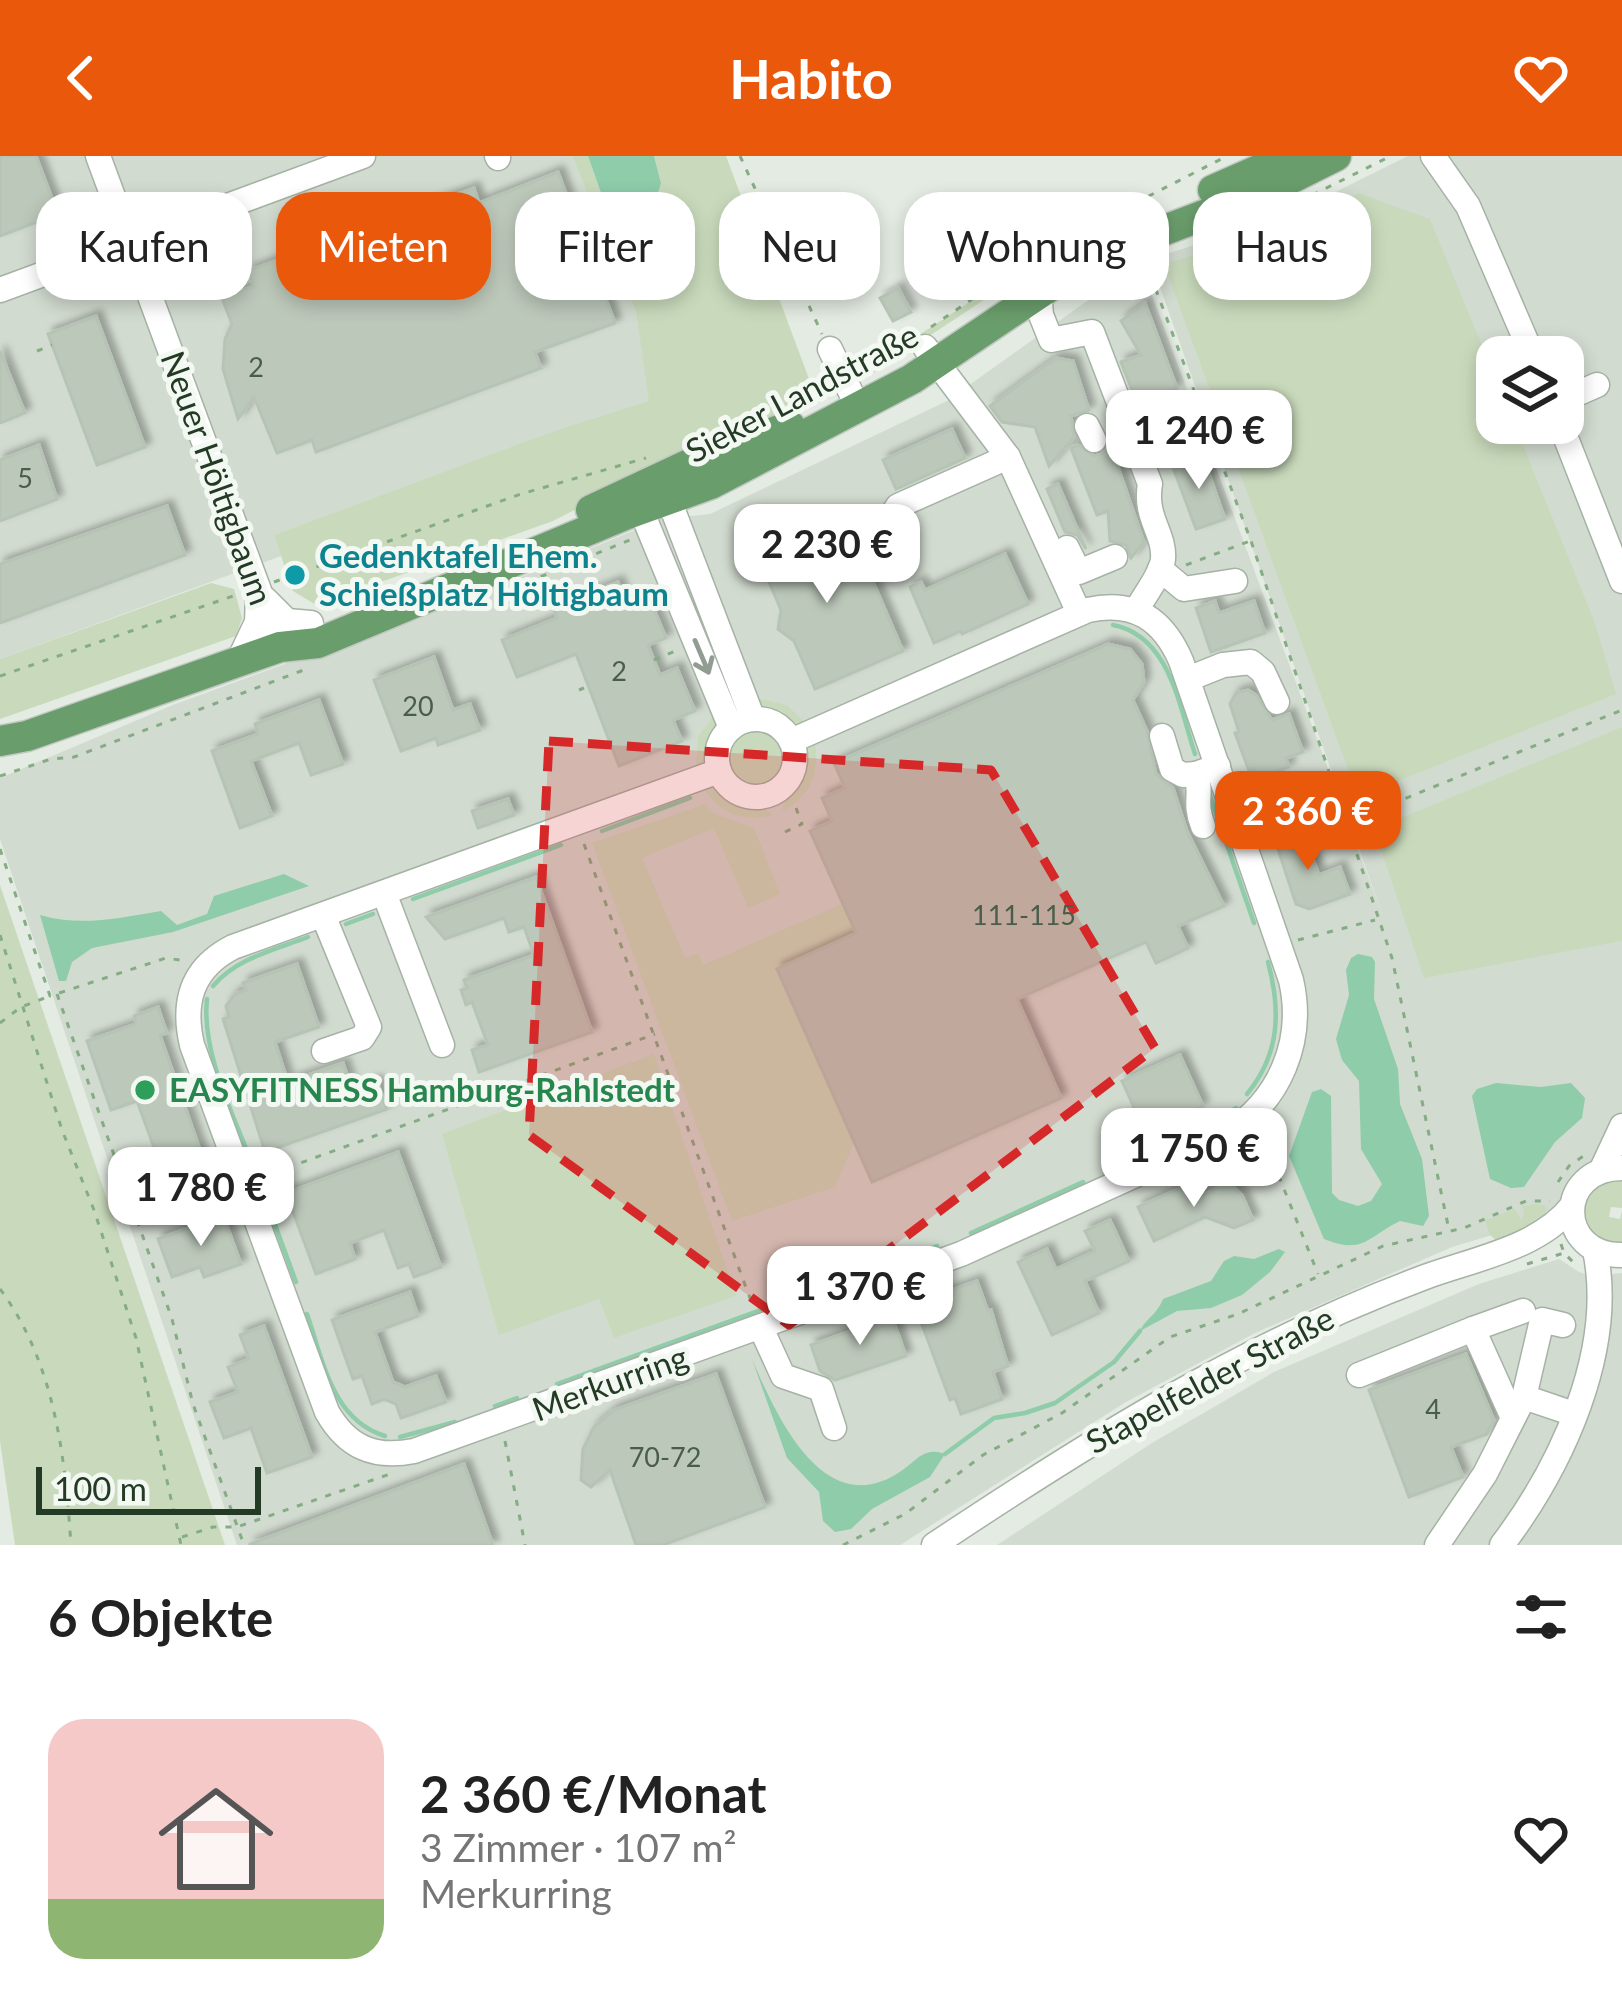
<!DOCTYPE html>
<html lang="de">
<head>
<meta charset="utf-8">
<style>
	body { margin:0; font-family:Lato,sans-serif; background:#f6f6f6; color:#222; height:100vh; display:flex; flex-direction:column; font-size:45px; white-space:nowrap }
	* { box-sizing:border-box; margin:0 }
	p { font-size:39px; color:#767676 }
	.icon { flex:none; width:66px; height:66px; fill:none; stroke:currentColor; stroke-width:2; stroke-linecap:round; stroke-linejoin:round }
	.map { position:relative; height:1389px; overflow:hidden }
	.side { display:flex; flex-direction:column; background:#fff; flex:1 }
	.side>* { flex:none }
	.guide { position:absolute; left:36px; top:36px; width:1551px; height:108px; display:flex; gap:24px }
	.tools { position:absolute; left:1476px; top:180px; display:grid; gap:24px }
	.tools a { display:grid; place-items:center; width:108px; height:108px; border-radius:24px; background:#fff; box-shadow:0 6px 18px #0003; font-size:60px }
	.scale { position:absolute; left:36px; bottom:30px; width:225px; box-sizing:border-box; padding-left:12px; border:6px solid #233a24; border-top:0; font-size:33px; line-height:42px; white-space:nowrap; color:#233a24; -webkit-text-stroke:9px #f3f8f2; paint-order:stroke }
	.price { position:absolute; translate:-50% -102px; padding:0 27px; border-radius:24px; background:#fff; color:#222; font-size:39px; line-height:78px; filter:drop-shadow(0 3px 6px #0008) }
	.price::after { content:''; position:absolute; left:50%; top:72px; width:36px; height:27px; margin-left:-18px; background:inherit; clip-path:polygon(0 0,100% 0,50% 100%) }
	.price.on { background:#ea580c; color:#fff }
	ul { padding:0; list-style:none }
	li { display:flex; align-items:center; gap:36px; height:300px; padding:0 48px }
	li+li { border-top:3px solid #e0e0e0 }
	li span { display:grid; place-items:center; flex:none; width:336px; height:240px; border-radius:36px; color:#555 }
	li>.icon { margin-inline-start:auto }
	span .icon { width:144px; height:144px; fill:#fffc; stroke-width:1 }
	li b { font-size:51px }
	h2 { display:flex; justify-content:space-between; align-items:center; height:144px; padding:0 48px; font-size:51px }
	.pill { padding:0 42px; border-radius:36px; background:#fff; box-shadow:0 6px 18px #0003; font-size:42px; line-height:108px }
	.pill.on { background:#ea580c; color:#fff }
	header { display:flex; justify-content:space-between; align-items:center; height:156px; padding:0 48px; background:#ea580c; color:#fff; font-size:54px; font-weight:700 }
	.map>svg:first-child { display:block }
	.built { fill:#d2dbd0; fill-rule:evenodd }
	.green { fill:#c9dabc }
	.water { fill:#8eccaa }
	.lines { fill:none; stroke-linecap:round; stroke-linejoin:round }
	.stream { stroke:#8eccaa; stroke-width:4.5 }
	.building { fill:#bcc8ba; stroke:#b6c4b5; stroke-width:3; filter:url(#shadow) }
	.minor-casing { stroke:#a6b2a5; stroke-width:27 }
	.major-casing { stroke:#c1c8c2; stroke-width:33 }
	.path { stroke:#85ac85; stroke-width:3; stroke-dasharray:6 9; stroke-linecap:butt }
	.minor { stroke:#fff; stroke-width:24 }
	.major { stroke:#6a9d6c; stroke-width:30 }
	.oneway { stroke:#919c92 }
	.marked { fill:#d62828; fill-opacity:0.2; stroke:#d62828; stroke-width:9; stroke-dasharray:24 15; stroke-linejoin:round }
	.culture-dot { fill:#0f9aa8; stroke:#f3f8f2; stroke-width:4.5 }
	.leisure-dot { fill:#2e9e5b; stroke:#f3f8f2; stroke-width:4.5 }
	.labels { text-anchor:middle; stroke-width:10; stroke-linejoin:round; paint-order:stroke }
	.number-label { font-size:27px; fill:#495e4a }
	.street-label { font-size:33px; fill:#233a24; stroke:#f3f8f2 }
	.culture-label { font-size:33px; font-weight:bold; fill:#0d838f; stroke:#f3f8f2; text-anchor:start }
	.leisure-label { font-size:33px; font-weight:bold; fill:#27864d; stroke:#f3f8f2; text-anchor:start }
</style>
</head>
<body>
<header><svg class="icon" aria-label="back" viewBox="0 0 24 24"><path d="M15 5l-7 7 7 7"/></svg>Habito<svg class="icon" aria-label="heart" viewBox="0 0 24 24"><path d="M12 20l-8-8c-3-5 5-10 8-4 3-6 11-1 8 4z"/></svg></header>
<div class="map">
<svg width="1622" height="1389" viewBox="0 0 1622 1389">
	<defs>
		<filter id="shadow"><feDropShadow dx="5.5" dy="-5.5" stdDeviation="3" flood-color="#0004"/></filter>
	</defs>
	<rect width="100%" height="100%" fill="#e3ebe2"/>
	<g class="built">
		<polygon points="0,0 572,0 636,157 650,245 562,272 275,379 281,400 0,503"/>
		<path d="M1408,0H1622V1001L1545,1063L1452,1091L1255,1177L1126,1246L900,1389H237L0,683V622L173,549L529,418L662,363L710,358L947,245L1140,107L1385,766L1150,103L1287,60ZM1497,201H1563V267H1497Z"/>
		<polygon points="1559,1103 1579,1116 1593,1120 1622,1117 1622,1389 997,1389 1152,1287 1274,1216 1479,1128"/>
	</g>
	<g class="green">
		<polygon points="572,0 588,0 601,37 623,50 614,74 626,110 651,118 664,105 655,39 661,27 654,0 726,0 812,231 832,222 839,236 782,264 629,326 553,365 316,449 293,435 274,379 562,272 649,245 636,157"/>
		<polygon points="1359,37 1430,63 1497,226 1497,267 1514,267 1595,467 1616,538 1358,641 1164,108 1284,71"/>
		<polygon points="1008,121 1008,128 861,225 856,220"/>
		<polygon points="211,427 234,433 242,462 236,480 0,563 0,503"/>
		<polygon points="752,541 787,549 807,569 777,562"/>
		<path d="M717,555C719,577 713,600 696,613L698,581Z"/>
		<polygon points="1622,571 1622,785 1424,822 1374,673"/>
		<polygon points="761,573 779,585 785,606 774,625 750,631 732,619 727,595 740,578"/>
		<path d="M815,586C820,616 810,642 782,655C786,637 802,599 815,586Z"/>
		<path d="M703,631C719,633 763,648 773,659C744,667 718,657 703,631Z"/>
		<polygon points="705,648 715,658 754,672 780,738 748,752 714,672 642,702 685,802 698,797 703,809 842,748 856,777 777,813 854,987 835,1031 732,1065 592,687"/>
		<polygon points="0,729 225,1389 15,1389 0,1285"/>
		<polygon points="654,898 736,1140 614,1182 599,1143 499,1179 442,978"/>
		<path d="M1622,1025V1052L1611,1051L1609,1061L1620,1063L1622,1055V1090L1595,1083L1582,1060C1588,1037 1596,1025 1622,1025Z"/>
		<polygon points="1536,1048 1546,1050 1545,1066 1498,1086 1490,1079 1485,1064 1515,1053 1521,1064 1524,1058 1522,1050"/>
	</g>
	<g class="water">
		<path d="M588,0H654L661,27L656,43C683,64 673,97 651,118L639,120C614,102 612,76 623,50L601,37Z"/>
		<path d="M284,718L309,730L173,776L92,792L72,806L66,825H59L40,759C80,771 119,762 161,755L177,769L207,758L214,740Z"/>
		<path d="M1358,798L1372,801L1375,806L1374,843L1398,913L1400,948L1422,1003L1429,1060L1423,1070L1400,1065C1367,1081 1364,1099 1324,1083L1289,1000L1312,936L1321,933L1331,940L1332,1037L1339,1044L1358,1050L1371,1045L1382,1028L1361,993L1359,925L1342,904L1336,883L1349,839L1346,814L1351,802Z"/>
		<polygon points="1496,927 1541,931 1571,927 1585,942 1582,962 1555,986 1524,1031 1511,1032 1490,1023 1472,940 1477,933"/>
		<path d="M1279,1093L1285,1096L1270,1116L1242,1139L1211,1152L1177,1155L1140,1175C1146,1162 1156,1160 1163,1143L1211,1125L1224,1105L1234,1100L1254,1103Z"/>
		<path d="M752,1203C776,1259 825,1371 904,1313C919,1302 925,1291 945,1298L930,1321L872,1353L851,1373L835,1376L823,1365L819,1336L787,1302Z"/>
	</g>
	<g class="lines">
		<g class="stream">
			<path d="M1113,469C1170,480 1179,550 1195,598"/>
			<polyline points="1210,640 1254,767"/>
			<polyline points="602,675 690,642"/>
			<polyline points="413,743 561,689"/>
			<polyline points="346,768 373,758"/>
			<path d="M213,830C237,802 274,794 308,781"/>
			<path d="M207,843C201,899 236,962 254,1014"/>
			<path d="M1247,938C1280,898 1281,855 1268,806"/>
			<polyline points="1149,997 1201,975 1236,952"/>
			<polyline points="260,1028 296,1126"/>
			<polyline points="971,1077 1083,1026"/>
			<path d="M307,1158C323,1204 332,1264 385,1280"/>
			<polyline points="557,1228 937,1090"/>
			<polyline points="495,1250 517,1242"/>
			<polyline points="400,1281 455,1266"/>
			<polyline points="945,1298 994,1262 1025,1257 1055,1247 1114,1206 1140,1175"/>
		</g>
	</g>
	<g class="building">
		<polygon points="0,0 36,0 58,58 0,80"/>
		<polygon points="558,16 615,167 535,196 541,212 316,296 312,284 277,297 254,241 238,263 223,213 225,183 232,168 222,142 254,130 248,115 474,32 479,47"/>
		<polygon points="898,132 911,156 893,165 880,142"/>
		<polygon points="1145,147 1177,232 1154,240 1160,256 1143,262 1121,206 1141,199 1121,165"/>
		<polygon points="96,160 145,291 97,309 48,178"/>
		<polygon points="0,195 25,257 0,267"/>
		<polygon points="1056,202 1073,205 1089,254 1071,260 1074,281 1049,310 1035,271 1002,266 990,250"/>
		<polygon points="952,273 965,302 896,333 883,304"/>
		<polygon points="1110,288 1144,386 1131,402 1126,389 1110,385 1108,355 1097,359 1071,292 1078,289 1094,300 1102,298"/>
		<polygon points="39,289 57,343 0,365 0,304"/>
		<polygon points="1202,298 1225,363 1196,373 1172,309"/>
		<polygon points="1058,328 1086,393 1077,379 1065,376 1047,333"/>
		<polygon points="167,350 185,399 0,467 0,408"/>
		<polygon points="789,365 806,405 855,384 903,495 815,533 794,485 778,473 781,454 750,382"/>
		<polygon points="1005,398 1028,448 962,478 961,475 934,487 910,431 921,426 925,434"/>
		<polygon points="618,426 627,447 648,439 666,482 648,489 660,519 677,512 695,555 673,564 682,585 619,610 576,498 517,521 502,484 557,462 553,451"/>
		<polygon points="1215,445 1219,457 1254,445 1265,477 1211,496 1196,452"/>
		<polygon points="1108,488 1130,493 1142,508 1144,526 1133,544 1147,575 1156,618 1173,632 1187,675 1224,750 1178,770 1188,792 1156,807 1146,786 1017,843 1061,942 872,1026 777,813 856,777 810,675 832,665 822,642 845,632 834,607"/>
		<polygon points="434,501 453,554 470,548 480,574 438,589 436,582 401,595 374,524"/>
		<polygon points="1248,534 1256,539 1272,564 1289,558 1303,596 1286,602 1289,611 1256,622 1253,613 1249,615 1235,577 1239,576 1230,548 1236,537"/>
		<polygon points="319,544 343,608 311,619 299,587 251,605 272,660 240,672 212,595 258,578 255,568"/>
		<polygon points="508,643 514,659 478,672 472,655"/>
		<polygon points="1288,674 1298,675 1307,687 1319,719 1340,711 1350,738 1309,753 1296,748 1273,678"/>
		<polygon points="536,721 592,876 479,916 472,894 488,889 472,846 466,849 461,834 467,832 464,824 534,799 524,771 509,776 504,762 445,783 426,761"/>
		<polygon points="297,808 319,871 275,886 288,926 343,907 352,933 377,925 387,953 265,996 223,863 229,861 226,850 235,838 246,834 243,827"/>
		<polygon points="158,851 167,877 160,879 204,1005 164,1019 137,945 111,954 87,885 136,868 134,860"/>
		<polygon points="1180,899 1203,950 1145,976 1122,925"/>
		<polygon points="398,996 441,1111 414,1121 409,1108 398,1112 384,1074 350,1087 355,1103 316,1118 286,1037"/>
		<polygon points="1191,1027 1198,1041 1222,1030 1233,1031 1242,1039 1253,1064 1234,1072 1205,1061 1154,1085 1138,1051"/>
		<polygon points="223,1059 241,1108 204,1121 200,1111 172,1121 158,1083"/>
		<polygon points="1110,1064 1129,1105 1085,1125 1099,1157 1052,1179 1018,1106 1047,1093 1056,1113 1095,1095 1085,1075"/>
		<polygon points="977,1125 988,1155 991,1154 1008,1210 993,1216 1002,1243 961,1258 955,1242 950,1244 914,1147"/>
		<polygon points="410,1136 418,1160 375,1176 393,1226 405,1231 436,1220 446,1246 401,1262 396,1248 384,1243 372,1248 362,1220 353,1223 332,1164"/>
		<polygon points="890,1155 906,1200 835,1224 820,1215 811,1189 868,1169 866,1164"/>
		<polygon points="264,1170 312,1301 267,1317 251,1272 224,1282 210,1246 238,1236 228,1211 249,1203 240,1179"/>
		<polygon points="1466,1198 1494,1264 1487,1278 1451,1291 1463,1321 1409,1341 1369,1234"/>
		<polygon points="716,1218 765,1351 663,1389 636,1389 610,1314 591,1331 581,1324 583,1293 594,1271 614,1254"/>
		<polygon points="464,1308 493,1389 250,1389 250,1388"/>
	</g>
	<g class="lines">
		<defs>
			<g id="minor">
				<polyline points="98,0 280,491"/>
				<polyline points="497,0 498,2"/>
				<polyline points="1433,0 1468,50 1533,201"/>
				<polyline points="0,134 363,0"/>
				<path d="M1039,134L1041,159L1051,184L1092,176L1150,328C1144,362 1165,377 1163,403C1161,420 1144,439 1136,455"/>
				<polyline points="925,191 1008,301 1079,457"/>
				<polyline points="830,193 852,239"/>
				<polyline points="1563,244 1597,229"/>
				<polyline points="1560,267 1622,425"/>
				<polyline points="1087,270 1094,284"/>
				<polyline points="896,383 888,365 898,350 1008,301"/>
				<polyline points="1067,392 1079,416 1115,401"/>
				<polyline points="1160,413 1184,433 1235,425"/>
				<polyline points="265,443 287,465 311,467"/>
				<polyline points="238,506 257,466 258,440"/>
				<polyline points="1188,523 1223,509 1251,506 1263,516 1277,546"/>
				<circle cx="756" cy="602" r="39"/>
				<polyline points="731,572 641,354 648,326 669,344 753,563"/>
				<polyline points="1162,580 1172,613 1183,619 1196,618"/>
				<path d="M719,615L233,791C192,812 182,846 192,889L327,1256C347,1291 374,1303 414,1295L961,1098L1226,978C1280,945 1305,885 1291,824L1181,505C1163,463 1134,444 1088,454L791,585"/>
				<path d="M1203,670C1193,645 1203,638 1196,618L1218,610"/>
				<polyline points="1239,671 1287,657 1307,660 1322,679"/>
				<polyline points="384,737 442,889"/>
				<polyline points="323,759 369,871 362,882 324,895"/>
				<path d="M1622,1012C1555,1012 1556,1100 1622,1099"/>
				<polyline points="1601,1015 1622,970"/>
				<polyline points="1563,1169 1542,1164 1524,1241 1574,1258"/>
				<polyline points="761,1172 783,1220 821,1233 834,1272"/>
				<polyline points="1473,1173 1523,1155"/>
				<polyline points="1359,1219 1473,1173 1513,1262"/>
				<path d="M934,1389C1093,1283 1245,1188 1425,1121C1474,1103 1539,1092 1572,1050"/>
				<polyline points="1437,1389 1485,1318 1524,1241"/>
				<path d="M1502,1389C1561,1311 1616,1195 1595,1094"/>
			</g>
			<g id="major">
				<polyline points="1213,34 1290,0"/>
				<polyline points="591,354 687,309 790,270"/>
				<polyline points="0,585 27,580 280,491 318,487 625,359 711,328 912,223 1092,102 1264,36 1336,0"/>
			</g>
		</defs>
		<use href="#minor" class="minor-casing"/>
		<use href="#major" class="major-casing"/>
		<g class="path">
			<polyline points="740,0 822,178"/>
			<polyline points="1272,59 1391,0"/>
			<polyline points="1145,105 1251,385 1392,802 1449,1074"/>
			<polyline points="931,171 1093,61 1143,43 1227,0"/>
			<polyline points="37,195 52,189"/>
			<polyline points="860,214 903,189"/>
			<polyline points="795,247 825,233"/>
			<polyline points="1186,409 1250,385"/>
			<polyline points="274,426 521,338 646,302"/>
			<polyline points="513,432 632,383"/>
			<polyline points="654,504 680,493"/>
			<polyline points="0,520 236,439"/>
			<polyline points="579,534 584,532"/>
			<polyline points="0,620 51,603 74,601 309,512"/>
			<polyline points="1350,665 1622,554"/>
			<polyline points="785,676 802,668 796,652"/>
			<polyline points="584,688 752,1148"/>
			<polyline points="0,693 50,840 166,802 186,805"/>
			<polyline points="0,779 62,974 94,1054 136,1182 181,1389"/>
			<polyline points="1298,784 1375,764"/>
			<polyline points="57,838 172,1163 193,1248 244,1389"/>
			<polyline points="0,867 21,851 50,840"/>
			<polyline points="1262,978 1318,1118"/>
			<polyline points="259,1022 655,878"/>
			<polyline points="1558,1026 1569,1010 1585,999"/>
			<polyline points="140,1065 227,1033"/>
			<polyline points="1561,1088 1564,1097 1575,1108"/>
			<polyline points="1527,1108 1564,1097"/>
			<path d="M0,1133C55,1207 65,1300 71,1389"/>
			<polyline points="505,1285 525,1389"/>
			<polyline points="182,1381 213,1371 237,1371 390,1318"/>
			<polyline points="843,1389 905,1358 983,1299 1062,1257 1170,1181 1238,1158 1383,1090 1464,1072 1526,1045 1550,1045"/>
		</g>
		<use href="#minor" class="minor"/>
		<use href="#major" class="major"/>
	</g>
	<defs><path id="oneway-shaft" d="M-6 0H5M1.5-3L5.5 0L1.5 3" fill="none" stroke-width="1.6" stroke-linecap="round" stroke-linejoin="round" transform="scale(3)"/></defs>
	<use class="oneway" href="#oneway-shaft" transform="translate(702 501) rotate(67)"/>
	<path class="marked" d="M549,585L991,614L1155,892L789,1169L529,979Z"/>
	<circle class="culture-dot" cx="295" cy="419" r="12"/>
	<circle class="leisure-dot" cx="145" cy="934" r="12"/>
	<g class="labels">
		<g class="number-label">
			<text x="256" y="221">2</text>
			<text x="25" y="332">5</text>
			<text x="619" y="525">2</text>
			<text x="418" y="560">20</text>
			<text x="1024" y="769">111-115</text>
			<text x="1433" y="1263">4</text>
			<text x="665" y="1311">70-72</text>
		</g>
		<g class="street-label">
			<text transform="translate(802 237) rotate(-28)" y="12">Sieker Landstraße</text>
			<text transform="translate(217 322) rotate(70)" y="12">Neuer Höltigbaum</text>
			<text transform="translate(1210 1224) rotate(-28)" y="12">Stapelfelder Straße</text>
			<text transform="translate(610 1227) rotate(-20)" y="12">Merkurring</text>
		</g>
		<g class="culture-label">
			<text x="319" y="412">Gedenktafel Ehem.<tspan x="319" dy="38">Schießplatz Höltigbaum</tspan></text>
		</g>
		<g class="leisure-label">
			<text x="169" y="946">EASYFITNESS Hamburg-Rahlstedt</text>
		</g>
	</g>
</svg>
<div class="tools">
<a><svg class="icon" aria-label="layers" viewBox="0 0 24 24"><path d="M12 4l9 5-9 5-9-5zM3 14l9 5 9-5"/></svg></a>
</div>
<div class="scale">100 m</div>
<b class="price" style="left:1199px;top:336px">1 240 €</b>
<b class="price" style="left:827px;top:450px">2 230 €</b>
<b class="price on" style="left:1308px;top:717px">2 360 €</b>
<b class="price" style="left:1194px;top:1054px">1 750 €</b>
<b class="price" style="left:201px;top:1093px">1 780 €</b>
<b class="price" style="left:860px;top:1192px">1 370 €</b>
<div class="guide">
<a class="pill">Kaufen</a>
<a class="pill on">Mieten</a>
<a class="pill">Filter</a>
<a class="pill">Neu</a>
<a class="pill">Wohnung</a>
<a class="pill">Haus</a>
</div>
</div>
<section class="side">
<h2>6 Objekte<svg class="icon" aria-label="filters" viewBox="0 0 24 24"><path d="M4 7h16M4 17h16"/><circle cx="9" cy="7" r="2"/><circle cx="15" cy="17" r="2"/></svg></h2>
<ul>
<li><span style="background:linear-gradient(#f6c9c9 75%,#8fb573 0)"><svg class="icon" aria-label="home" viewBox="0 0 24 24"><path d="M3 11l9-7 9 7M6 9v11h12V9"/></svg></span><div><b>2 360 €/Monat</b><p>3 Zimmer · 107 m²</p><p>Merkurring</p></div><svg class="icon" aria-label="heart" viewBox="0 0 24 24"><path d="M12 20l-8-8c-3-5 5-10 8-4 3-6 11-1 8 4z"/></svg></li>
</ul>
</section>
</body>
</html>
